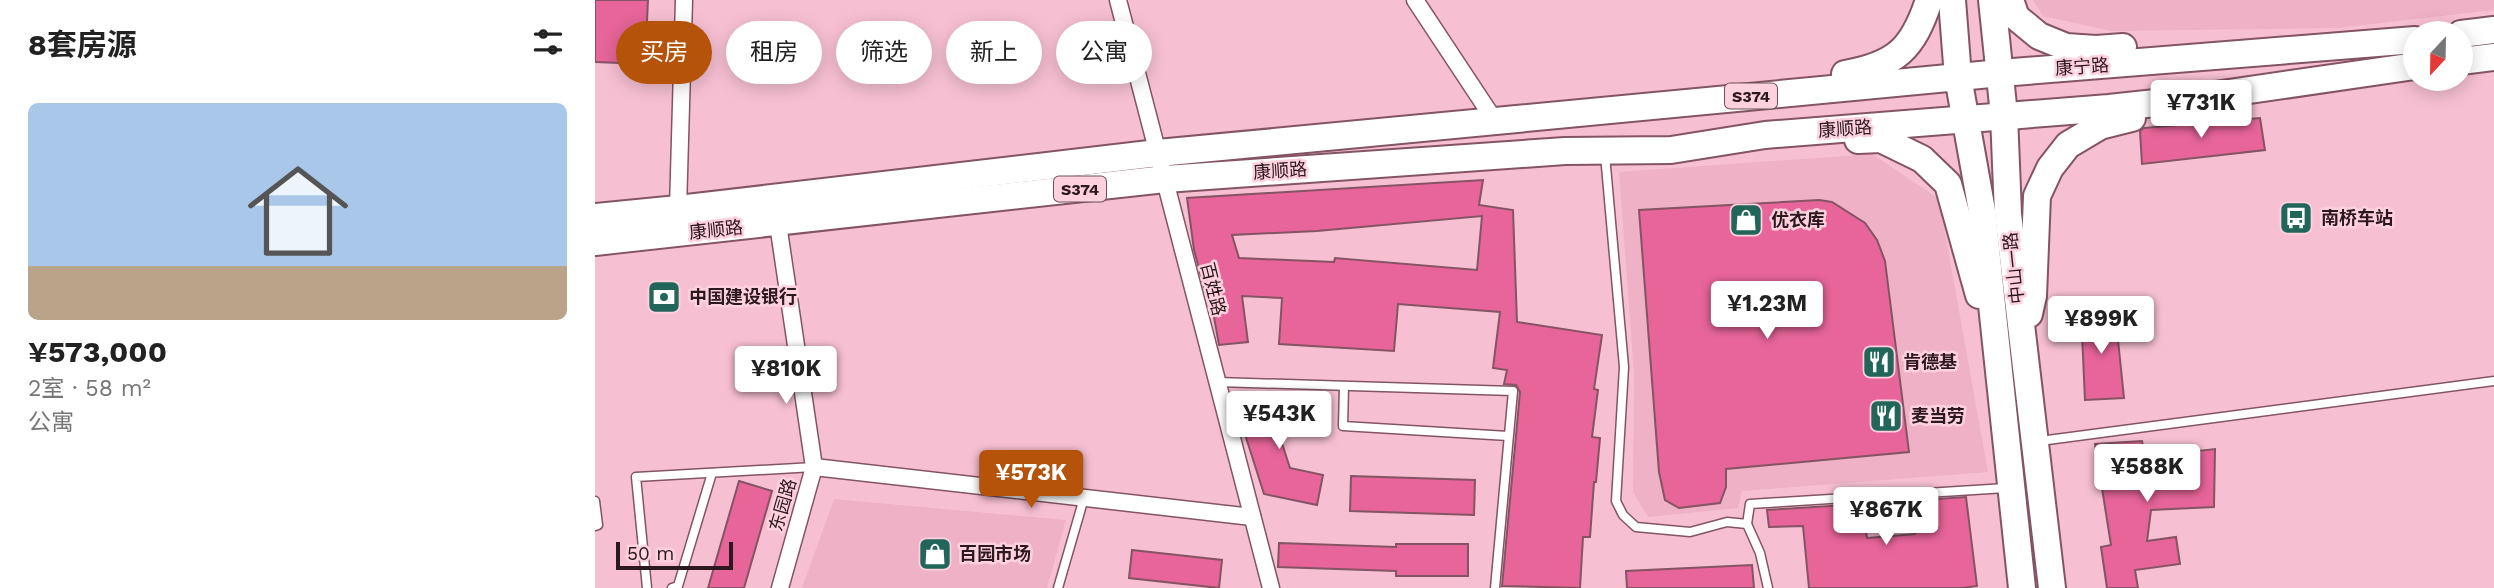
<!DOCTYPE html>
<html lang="zh">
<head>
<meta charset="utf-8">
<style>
	body { margin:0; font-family:"Work Sans","Noto Sans SC",sans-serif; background:#f6f6f6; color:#222; height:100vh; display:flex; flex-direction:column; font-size:26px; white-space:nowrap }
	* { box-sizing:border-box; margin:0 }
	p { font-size:23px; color:#767676 }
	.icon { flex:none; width:38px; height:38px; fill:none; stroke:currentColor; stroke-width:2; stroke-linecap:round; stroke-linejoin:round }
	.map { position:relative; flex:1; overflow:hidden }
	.side { display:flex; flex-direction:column; background:#fff; width:595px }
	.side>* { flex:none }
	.banner { position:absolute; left:21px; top:21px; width:665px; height:63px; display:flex; gap:14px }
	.needle { width:46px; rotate:202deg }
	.tools { position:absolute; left:1808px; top:21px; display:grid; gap:14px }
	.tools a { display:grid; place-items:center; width:70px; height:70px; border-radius:50%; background:#fff; box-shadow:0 4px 18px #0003; font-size:35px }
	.scale { position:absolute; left:21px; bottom:18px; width:117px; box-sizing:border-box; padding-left:7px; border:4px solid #2c181f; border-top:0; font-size:19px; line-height:24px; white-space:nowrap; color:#2c181f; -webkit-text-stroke:5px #fed1df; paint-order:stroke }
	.price { position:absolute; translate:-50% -60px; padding:0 16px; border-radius:7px; background:#fff; color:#222; font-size:23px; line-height:46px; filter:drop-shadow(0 2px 4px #0008) }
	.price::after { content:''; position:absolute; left:50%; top:42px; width:21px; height:16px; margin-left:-10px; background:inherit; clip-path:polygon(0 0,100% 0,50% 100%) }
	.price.active { background:#b45309; color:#fff }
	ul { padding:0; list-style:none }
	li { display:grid; align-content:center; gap:14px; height:371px; padding:0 28px }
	li span { display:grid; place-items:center; height:217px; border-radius:10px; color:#555 }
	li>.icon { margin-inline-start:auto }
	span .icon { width:126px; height:126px; fill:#fffc; stroke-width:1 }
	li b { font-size:30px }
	h2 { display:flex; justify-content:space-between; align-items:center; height:84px; padding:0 28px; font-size:30px }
	.pill { padding:0 24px; border-radius:32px; background:#fff; box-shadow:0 4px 18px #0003; font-size:24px; line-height:63px }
	.pill.active { background:#b45309; color:#fff }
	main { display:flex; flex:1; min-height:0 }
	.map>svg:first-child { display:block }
	.built { fill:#eeb1c5 }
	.building { fill:#e76599; stroke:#845464; stroke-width:2; fill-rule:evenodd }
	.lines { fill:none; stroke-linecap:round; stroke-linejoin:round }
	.lane-casing { stroke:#835464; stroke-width:11 }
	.street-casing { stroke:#835464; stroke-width:19 }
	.primary-casing { stroke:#835464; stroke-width:30 }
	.lane { stroke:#fff; stroke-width:8 }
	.street { stroke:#fff; stroke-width:16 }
	.primary { stroke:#fff; stroke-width:26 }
	.labels { text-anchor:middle; stroke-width:5; stroke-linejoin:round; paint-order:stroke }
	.shield { fill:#fed1df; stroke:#6b5059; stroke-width:2 }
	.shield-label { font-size:16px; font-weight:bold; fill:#2c181f }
	.street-label { font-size:18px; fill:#2c181f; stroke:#fed1df }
	.poi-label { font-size:18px; font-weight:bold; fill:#2c181f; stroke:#fed1df; text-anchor:start }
</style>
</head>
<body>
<main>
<section class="side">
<h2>8套房源<svg class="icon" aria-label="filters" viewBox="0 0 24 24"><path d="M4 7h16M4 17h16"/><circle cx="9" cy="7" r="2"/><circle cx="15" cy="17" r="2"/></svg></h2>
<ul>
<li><span style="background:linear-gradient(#a9c7e8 75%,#b9a48a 0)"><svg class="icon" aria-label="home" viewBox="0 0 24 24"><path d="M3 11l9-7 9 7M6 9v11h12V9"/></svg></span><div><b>¥573,000</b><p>2室 · 58 m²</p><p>公寓</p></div></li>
</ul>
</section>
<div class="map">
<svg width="1899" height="588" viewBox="0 0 1899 588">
	<rect width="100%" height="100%" fill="#f7c0d2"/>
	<g class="built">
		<polygon points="1438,0 1899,0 1899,10 1743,28 1516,31 1448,16"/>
		<polygon points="1277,154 1344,199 1393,472 1147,491 1143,508 1053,517 1038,492 1039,374 1024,172"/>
		<polygon points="239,499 471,520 452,588 207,588"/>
	</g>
	<g class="building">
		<polygon points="0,0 53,0 50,64 0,62"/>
		<polygon points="1665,118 1670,150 1547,164 1545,131 1549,128"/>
		<path d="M888,180L884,205L918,210L922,322L1007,335L999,389L1003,390L997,437L1005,438L1001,482H999L995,537H988L985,588L907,586L925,392L921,385L909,384L912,370L898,368L905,312L803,304L799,351L684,344L687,298L647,296L653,342L624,345L615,295H611L599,250L592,198ZM887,216L882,270L740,258L739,262L644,258L637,235L722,231Z"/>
		<polygon points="1224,200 1237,202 1270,223 1282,240 1290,261 1314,452 1131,469 1131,487 1125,503 1084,508 1070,500 1064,472 1044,210"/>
		<polygon points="1520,311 1529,398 1490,400 1486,312"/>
		<polygon points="641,406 719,407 719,431 683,431 695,468 728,475 722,505 669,494"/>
		<polygon points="1547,441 1550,457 1620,449 1619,507 1556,510 1552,541 1581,537 1585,564 1540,570 1543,588 1512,588 1506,547 1516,545 1500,444"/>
		<polygon points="756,476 880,480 879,515 755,511"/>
		<polygon points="144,481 177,491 149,588 113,588"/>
		<polygon points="1371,497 1382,586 1368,588 1214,588 1208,526 1174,527 1172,510 1267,504 1272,538 1320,534 1313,501"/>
		<polygon points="684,543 801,547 801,544 873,544 873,576 801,576 801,571 683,567"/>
		<polygon points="537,550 627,560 624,588 534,578"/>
		<polygon points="1157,565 1159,588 1032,588 1031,571"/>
	</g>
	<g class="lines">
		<defs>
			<g id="lane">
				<polyline points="1010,155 1029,367 1021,501 1028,515 1041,527 1095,532 1132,522 1152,524 1165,553 1173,588"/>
				<polyline points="622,382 918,391 900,588"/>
				<polyline points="749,386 748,426 913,436"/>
				<polyline points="1445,441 1899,381"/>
				<polyline points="0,501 3,525 0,526"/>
				<polyline points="1152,524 1155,504 1411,488"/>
				<polyline points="52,588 41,477 219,467"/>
				<polyline points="77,588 83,586 117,473"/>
				<polyline points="463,588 489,498"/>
			</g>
			<g id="street">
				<polyline points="523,0 676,588"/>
				<polyline points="820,0 900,121"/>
				<polyline points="83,209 89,0"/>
				<polyline points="183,224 219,467 185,588"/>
				<polyline points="219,467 657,517"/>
			</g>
			<g id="primary">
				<polyline points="1357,0 1363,77 1387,211 1427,588"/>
				<polyline points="1397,0 1409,115 1413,214 1457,588"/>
				<polyline points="1415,0 1421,17 1444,36 1471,47 1501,49 1528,47"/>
				<polyline points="1866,34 1899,30"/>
				<polyline points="1866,61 1899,57"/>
				<path d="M1250,74C1301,65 1318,49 1334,0"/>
				<polyline points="1263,140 1286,139 1327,159 1353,184 1384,295"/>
				<polyline points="0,217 83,209 563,153 1406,73 1820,40"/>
				<polyline points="0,242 570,179 970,151 1076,150 1170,135 1514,108 1579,101 1820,66"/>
				<polyline points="1434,314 1438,296 1442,196 1455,168 1473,145 1505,126 1537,118"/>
			</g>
		</defs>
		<use href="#lane" class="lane-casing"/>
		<use href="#street" class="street-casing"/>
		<use href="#primary" class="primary-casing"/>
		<use href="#lane" class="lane"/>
		<use href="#street" class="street"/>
		<use href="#primary" class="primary"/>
	</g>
	<defs>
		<symbol id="bus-square" viewBox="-11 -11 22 22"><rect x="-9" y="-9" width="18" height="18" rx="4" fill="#216659" stroke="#fed1df"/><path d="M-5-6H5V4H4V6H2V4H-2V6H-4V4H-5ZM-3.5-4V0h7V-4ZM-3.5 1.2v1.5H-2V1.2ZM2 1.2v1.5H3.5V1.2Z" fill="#fff"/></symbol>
		<symbol id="shop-square" viewBox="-11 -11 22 22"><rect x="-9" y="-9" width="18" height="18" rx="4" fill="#216659" stroke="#fed1df"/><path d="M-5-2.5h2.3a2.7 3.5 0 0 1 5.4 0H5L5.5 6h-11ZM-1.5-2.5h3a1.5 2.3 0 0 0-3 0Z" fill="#fff"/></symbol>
		<symbol id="bank-square" viewBox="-11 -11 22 22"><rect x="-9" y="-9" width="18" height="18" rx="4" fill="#216659" stroke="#fed1df"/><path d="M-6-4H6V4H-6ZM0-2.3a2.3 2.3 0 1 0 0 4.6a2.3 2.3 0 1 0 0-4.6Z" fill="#fff"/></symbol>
		<symbol id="restaurant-square" viewBox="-11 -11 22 22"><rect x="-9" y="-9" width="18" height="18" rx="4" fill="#216659" stroke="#fed1df"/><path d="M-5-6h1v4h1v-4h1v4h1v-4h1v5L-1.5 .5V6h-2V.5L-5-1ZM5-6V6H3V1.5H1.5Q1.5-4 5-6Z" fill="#fff"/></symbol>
	</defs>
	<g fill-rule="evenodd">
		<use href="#bus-square" x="1682" y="199" width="38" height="38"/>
		<use href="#shop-square" x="1132" y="201" width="38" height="38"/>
		<use href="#bank-square" x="50" y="278" width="38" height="38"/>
		<use href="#restaurant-square" x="1265" y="343" width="38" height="38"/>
		<use href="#restaurant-square" x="1272" y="397" width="38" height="38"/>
		<use href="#shop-square" x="321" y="535" width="38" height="38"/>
	</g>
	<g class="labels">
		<g class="shield">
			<rect x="1130" y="83.5" width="52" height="25" rx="5"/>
			<rect x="459" y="176.5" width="52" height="25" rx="5"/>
		</g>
		<g class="shield-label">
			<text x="1156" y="102">S374</text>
			<text x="485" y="195">S374</text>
		</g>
		<g class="street-label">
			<text transform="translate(1487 67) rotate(-4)" y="6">康宁路</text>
			<text transform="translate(1250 129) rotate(-4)" y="6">康顺路</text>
			<text transform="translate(685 171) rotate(-4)" y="6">康顺路</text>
			<text transform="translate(121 230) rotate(-6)" y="6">康顺路</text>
			<text transform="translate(1419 268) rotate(-96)" y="6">中山一路</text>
			<text transform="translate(618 289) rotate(76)" y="6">百姓路</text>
			<text transform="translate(188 505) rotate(-74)" y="6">东园路</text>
		</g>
		<g class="poi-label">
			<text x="1726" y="224">南桥车站</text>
			<text x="1176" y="226">优衣库</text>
			<text x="94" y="303">中国建设银行</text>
			<text x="1308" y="368">肯德基</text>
			<text x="1316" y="422">麦当劳</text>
			<text x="364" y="560">百园市场</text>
		</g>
	</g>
</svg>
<div class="tools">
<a><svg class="needle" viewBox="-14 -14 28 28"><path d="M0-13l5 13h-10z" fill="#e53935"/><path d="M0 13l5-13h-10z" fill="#767676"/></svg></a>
</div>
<div class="scale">50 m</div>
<b class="price" style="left:1606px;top:140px">¥731K</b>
<b class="price" style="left:1172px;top:341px">¥1.23M</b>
<b class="price" style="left:1506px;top:356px">¥899K</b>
<b class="price" style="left:191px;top:406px">¥810K</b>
<b class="price" style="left:684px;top:451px">¥543K</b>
<b class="price" style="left:1552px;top:504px">¥588K</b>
<b class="price active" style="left:436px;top:510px">¥573K</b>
<b class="price" style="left:1291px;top:547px">¥867K</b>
<div class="banner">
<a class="pill active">买房</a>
<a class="pill">租房</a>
<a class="pill">筛选</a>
<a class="pill">新上</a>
<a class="pill">公寓</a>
</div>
</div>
</main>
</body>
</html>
